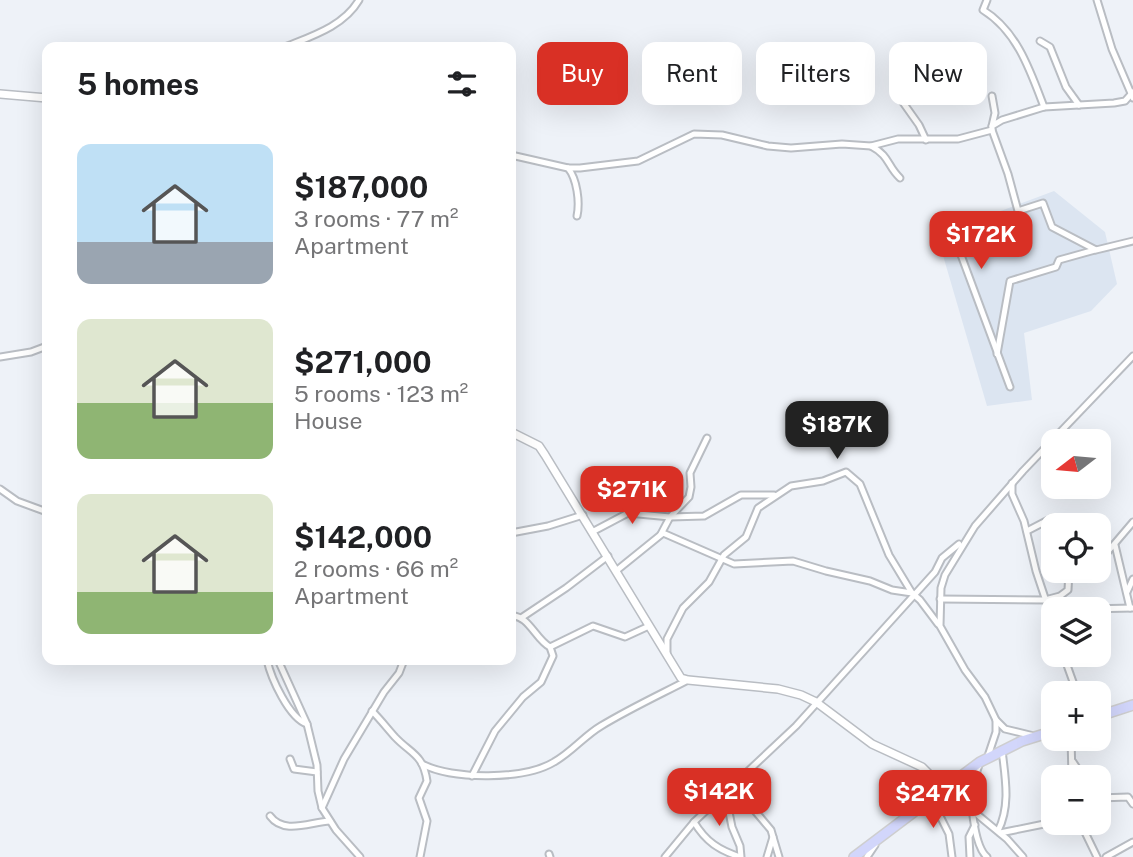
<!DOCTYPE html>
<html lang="en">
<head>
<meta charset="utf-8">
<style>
	body { margin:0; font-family:"Public Sans",sans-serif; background:#f6f6f6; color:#202124; height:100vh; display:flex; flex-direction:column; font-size:26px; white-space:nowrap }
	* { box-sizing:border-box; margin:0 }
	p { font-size:23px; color:#757577 }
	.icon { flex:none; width:38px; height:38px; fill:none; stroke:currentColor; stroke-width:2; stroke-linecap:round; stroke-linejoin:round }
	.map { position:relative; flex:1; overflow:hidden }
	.details { position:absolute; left:42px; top:42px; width:474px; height:623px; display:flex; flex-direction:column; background:#fff; border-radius:14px; box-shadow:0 7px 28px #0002 }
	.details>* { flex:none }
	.hud { position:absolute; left:537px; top:42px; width:490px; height:63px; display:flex; gap:14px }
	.needle { width:46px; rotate:254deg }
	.tools { position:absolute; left:1041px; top:429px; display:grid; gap:14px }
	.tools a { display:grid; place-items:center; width:70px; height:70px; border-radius:14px; background:#fff; box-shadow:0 7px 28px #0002; font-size:35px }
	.price { position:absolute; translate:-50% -60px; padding:0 16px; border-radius:14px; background:#d93025; color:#fff; font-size:23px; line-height:46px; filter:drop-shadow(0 2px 4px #0008) }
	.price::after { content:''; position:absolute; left:50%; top:42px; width:21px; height:16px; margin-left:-10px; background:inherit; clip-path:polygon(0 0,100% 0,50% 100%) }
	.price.selected { background:#222; color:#fff }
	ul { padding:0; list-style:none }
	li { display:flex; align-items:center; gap:21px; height:175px; padding:0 35px }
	li span { display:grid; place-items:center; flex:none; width:196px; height:140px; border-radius:14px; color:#555 }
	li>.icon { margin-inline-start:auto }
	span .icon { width:84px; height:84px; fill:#fffc; stroke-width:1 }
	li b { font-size:30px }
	h2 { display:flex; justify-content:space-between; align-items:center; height:84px; padding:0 35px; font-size:30px }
	.chip { padding:0 24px; border-radius:14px; background:#fff; box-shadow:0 7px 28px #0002; font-size:24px; line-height:63px }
	.chip.selected { background:#d93025; color:#fff }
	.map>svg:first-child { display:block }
	.built { fill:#dce5f1 }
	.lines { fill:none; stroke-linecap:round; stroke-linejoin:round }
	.minor-casing { stroke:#b9bdc3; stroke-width:9 }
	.tertiary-casing { stroke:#b9bdc3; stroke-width:10 }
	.trunk-casing { stroke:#cececf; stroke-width:12 }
	.minor { stroke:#fff; stroke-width:5 }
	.tertiary { stroke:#fff; stroke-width:7 }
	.trunk { stroke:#d2d6fb; stroke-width:9 }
</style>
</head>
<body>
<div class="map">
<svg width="1133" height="857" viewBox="0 0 1133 857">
	<rect width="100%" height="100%" fill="#eef2f8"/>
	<polygon class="built" points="1054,191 1105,232 1117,284 1091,311 1024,333 1032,400 987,406 937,235"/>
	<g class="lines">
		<defs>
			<g id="minor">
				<path d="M987,0L983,10C1017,31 1030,70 1044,107"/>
				<polyline points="1097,0 1112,49 1133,98"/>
				<polyline points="1040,41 1050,47 1066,87 1079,105"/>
				<path d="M285,47C312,36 344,26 359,0"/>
				<polyline points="1133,92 1125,101 1114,103 1044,107 1002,120 992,126 992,130 1008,174 1018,211 1043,203 1052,227 1096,250 1133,241"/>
				<polyline points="897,94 919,125 926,140"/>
				<polyline points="992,96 995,113 992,126"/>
				<path d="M871,146C890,156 887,166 900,178"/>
				<polyline points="511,155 568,168 580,168 638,161 694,134 722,135 768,146 791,148 842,144 871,146 898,139 958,139 992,130"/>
				<path d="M568,168C577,179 580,202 577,216"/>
				<polyline points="961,255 1010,387"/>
				<polyline points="997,354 1010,281 1056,267 1059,260 1095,250"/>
				<polyline points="0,357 31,352 47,346"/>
				<polyline points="1012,483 1012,494 1024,521 1036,571 1054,625"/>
				<polyline points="0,489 17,501 47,512"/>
				<polyline points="1027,531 1052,518 1057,519 1059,525"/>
				<polyline points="592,532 628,513 670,517 704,516 741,495 774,495"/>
				<polyline points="511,533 548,526 583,515"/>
				<polyline points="661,534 670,517 689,497 691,487 690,473 707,438"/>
				<polyline points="1115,545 1130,608"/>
				<polyline points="1099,562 1133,522"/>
				<polyline points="616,571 663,533 734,564 793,561 826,571 870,581 892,590 912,593 920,600 938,624"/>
				<polyline points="1127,592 1133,579"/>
				<polyline points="940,599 1045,600 1060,596 1068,590 1069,570"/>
				<polyline points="1087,609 1133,608"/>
				<path d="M511,616C528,614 536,640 550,647L593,626L625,637L649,626"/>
				<polyline points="521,618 566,588 608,556"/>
				<polyline points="667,654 667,639 683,608 709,582 724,555 746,537 758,508 791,486 823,481 846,472 860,484 889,555 912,593"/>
				<polyline points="1063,654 1077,693"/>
				<path d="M267,660C271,678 289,718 307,724"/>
				<polyline points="278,660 307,724 317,765 318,791 322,808 336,830 360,857"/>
				<path d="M372,711C380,719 387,728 395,737C411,754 423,754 427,781L419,798L427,821L420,857"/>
				<polyline points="996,720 1005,729 1034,736"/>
				<polyline points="1071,738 1072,777"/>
				<polyline points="988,756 996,732 996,720 985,697 965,670 940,626 941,588 945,575 975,526 1023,471 1133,356"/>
				<polyline points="290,759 294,769 317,772"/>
				<polyline points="1073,762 1083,777"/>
				<path d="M422,764C453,780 524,780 554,762C572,752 584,736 601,726C629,709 659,695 688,680"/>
				<path d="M979,765C976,774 972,783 972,792C971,808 975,847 987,857"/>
				<polyline points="472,776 495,731 523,697 541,682 553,656 550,647"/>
				<polyline points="733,785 771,830 773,837 767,857"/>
				<polyline points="725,792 732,827 740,846 741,857"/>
				<polyline points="931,798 949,834 952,857"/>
				<polyline points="1099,798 1128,797 1133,804"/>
				<polyline points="322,808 344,759 384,692 399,673 404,660"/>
				<polyline points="973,811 1007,839 1023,857"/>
				<path d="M270,816C284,835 310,822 330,821"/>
				<path d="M694,822C706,842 719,850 740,857"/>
				<polyline points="1080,822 1097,857"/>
				<path d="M998,831C1011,805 1005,777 1002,750"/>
				<polyline points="1000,833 1054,822"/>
				<polyline points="773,837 779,857"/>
				<polyline points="549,854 550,857"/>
				<polyline points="665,857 694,822 796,726 935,572 942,558 959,544"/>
				<polyline points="867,857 875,845"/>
				<polyline points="970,857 969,837 975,825"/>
				<polyline points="1106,857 1133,842"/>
			</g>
			<g id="tertiary">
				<polyline points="0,94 47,98"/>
				<polyline points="511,432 539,446 545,455 681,678 688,680 778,689 801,695 816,702 872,744 922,767 943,788"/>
			</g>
			<g id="trunk">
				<polyline points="1099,716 1133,705"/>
				<polyline points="854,857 980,762 1022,741 1054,731"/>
			</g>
		</defs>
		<use href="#minor" class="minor-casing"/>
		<use href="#tertiary" class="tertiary-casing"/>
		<use href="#trunk" class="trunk-casing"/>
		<use href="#minor" class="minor"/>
		<use href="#tertiary" class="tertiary"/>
		<use href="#trunk" class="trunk"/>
	</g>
</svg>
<div class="tools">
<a><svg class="needle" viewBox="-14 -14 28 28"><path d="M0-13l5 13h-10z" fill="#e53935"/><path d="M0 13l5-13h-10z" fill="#757577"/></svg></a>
<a><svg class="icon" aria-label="locate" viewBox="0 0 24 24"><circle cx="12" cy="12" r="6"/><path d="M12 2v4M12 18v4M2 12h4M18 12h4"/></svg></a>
<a><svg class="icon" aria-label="layers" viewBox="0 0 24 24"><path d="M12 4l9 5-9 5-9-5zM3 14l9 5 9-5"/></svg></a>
<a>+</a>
<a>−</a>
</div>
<b class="price" style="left:981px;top:271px">$172K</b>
<b class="price selected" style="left:837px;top:461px">$187K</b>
<b class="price" style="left:632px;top:526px">$271K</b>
<b class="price" style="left:719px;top:828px">$142K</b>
<b class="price" style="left:933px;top:830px">$247K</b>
<div class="hud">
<a class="chip selected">Buy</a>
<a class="chip">Rent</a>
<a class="chip">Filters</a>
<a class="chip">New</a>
</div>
<section class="details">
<h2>5 homes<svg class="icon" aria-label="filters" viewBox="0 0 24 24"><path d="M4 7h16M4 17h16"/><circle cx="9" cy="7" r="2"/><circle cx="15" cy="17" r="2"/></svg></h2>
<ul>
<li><span style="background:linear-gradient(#bfe0f5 70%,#9aa5b1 0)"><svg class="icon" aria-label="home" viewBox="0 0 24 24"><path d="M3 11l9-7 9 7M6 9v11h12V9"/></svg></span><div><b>$187,000</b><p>3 rooms · 77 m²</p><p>Apartment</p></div></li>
<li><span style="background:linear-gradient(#dfe7d0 60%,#8fb573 0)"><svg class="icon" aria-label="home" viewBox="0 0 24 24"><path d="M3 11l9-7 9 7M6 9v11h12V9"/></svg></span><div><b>$271,000</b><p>5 rooms · 123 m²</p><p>House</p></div></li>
<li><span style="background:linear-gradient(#dfe7d0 70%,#8fb573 0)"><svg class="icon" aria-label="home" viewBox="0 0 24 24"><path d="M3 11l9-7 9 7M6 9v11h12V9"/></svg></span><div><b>$142,000</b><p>2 rooms · 66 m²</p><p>Apartment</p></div></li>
</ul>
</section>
</div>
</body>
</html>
